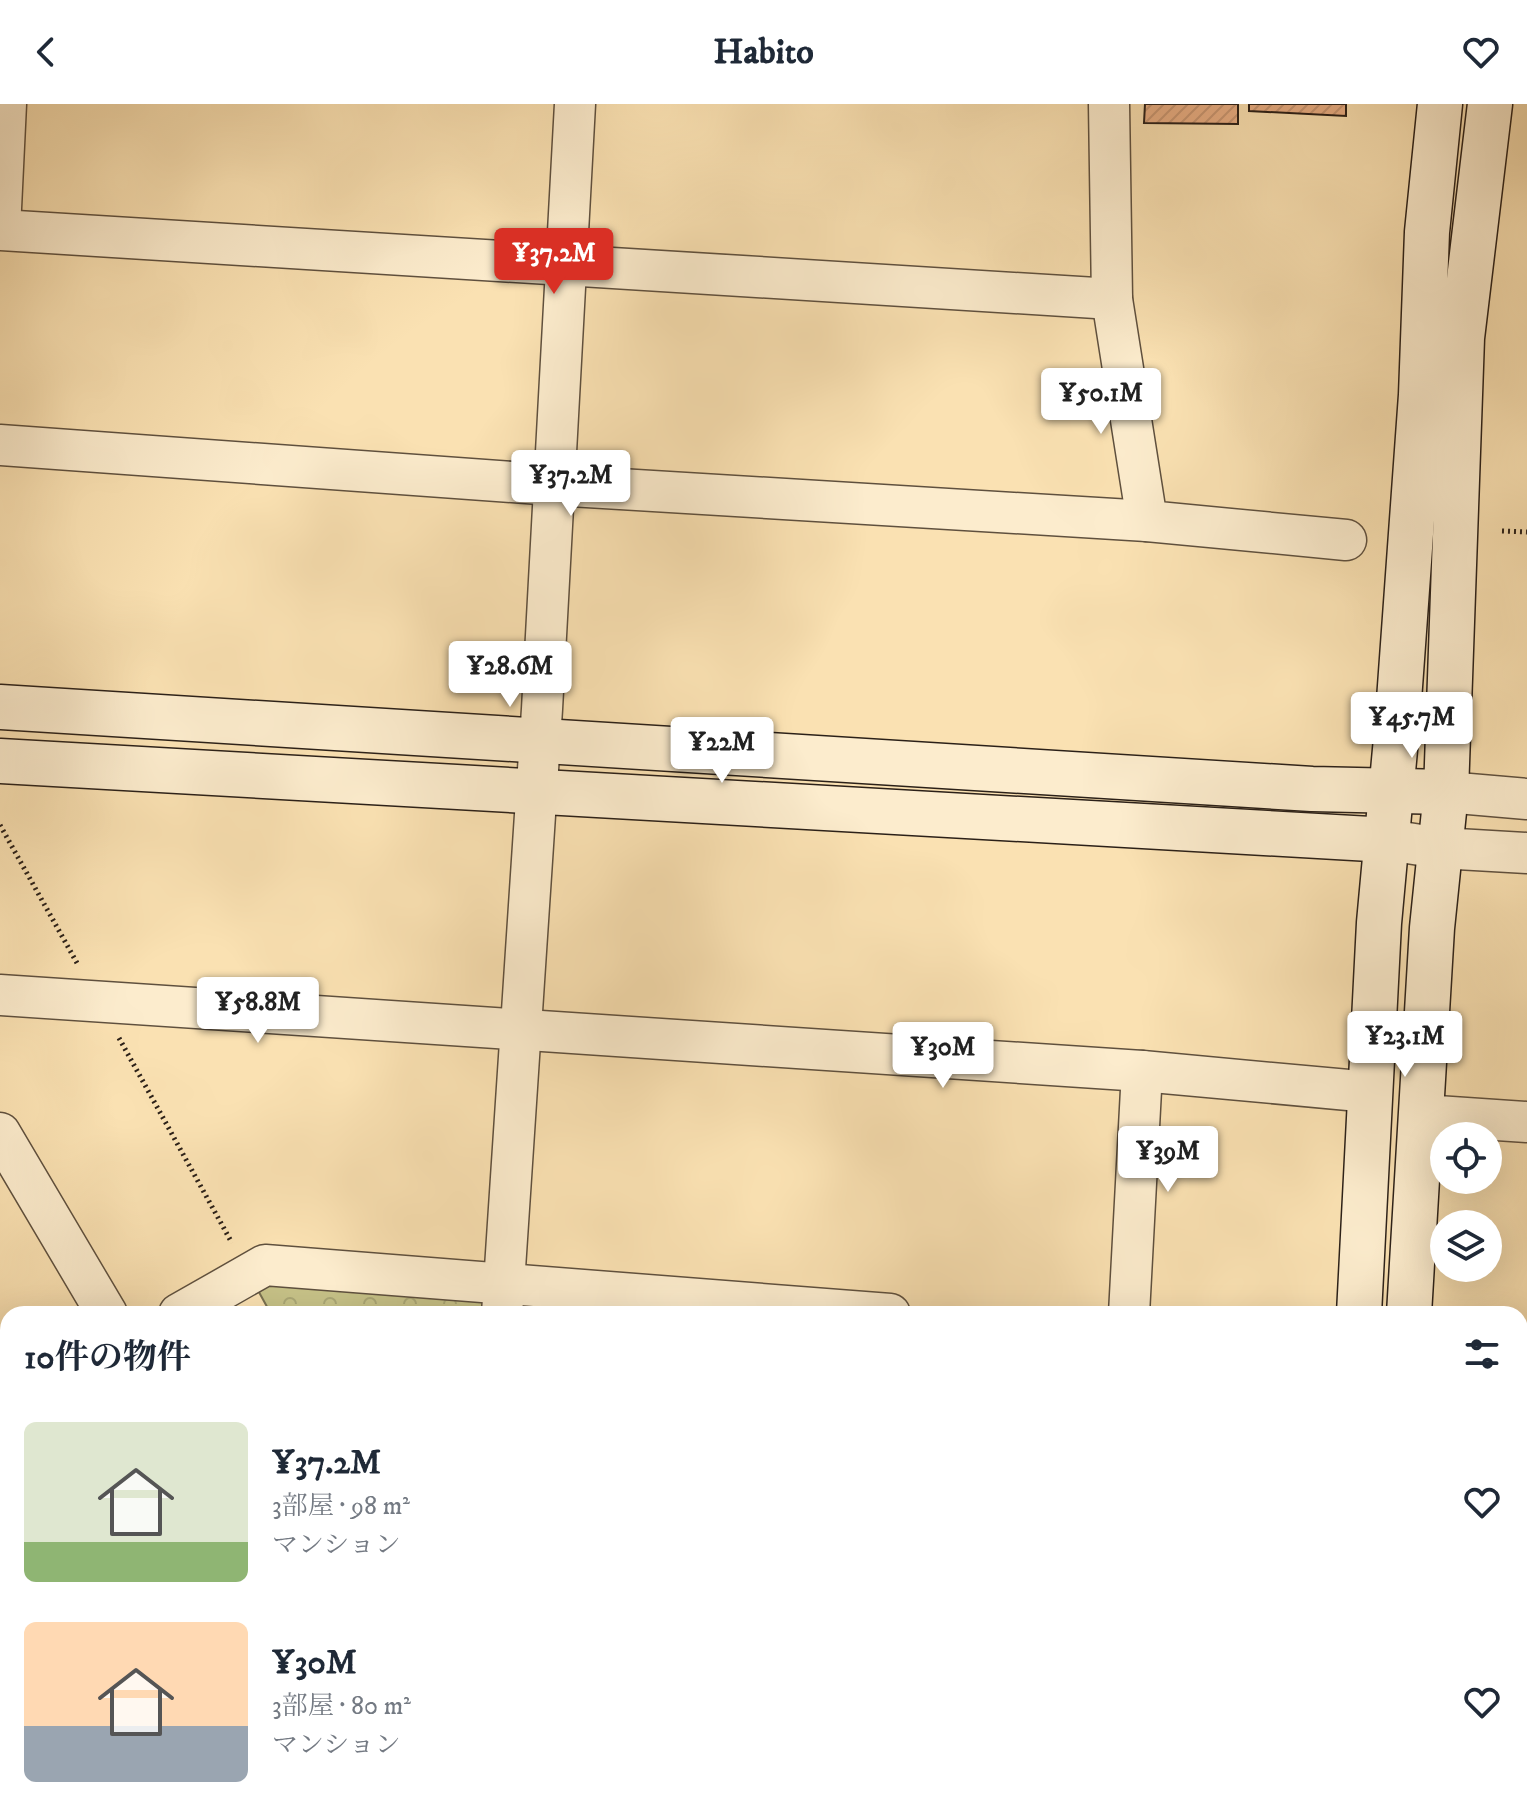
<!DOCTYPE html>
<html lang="ja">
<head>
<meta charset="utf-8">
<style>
	body { margin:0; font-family:"IM FELL DW Pica","Noto Serif JP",serif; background:#f2f2f3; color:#1f2937; height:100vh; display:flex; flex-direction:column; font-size:30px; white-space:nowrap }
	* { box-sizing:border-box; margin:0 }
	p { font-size:26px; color:#747a83 }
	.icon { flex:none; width:44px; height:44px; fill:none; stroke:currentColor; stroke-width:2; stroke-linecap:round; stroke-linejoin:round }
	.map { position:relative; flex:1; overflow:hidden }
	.panel { position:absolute; left:0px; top:1202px; width:1528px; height:514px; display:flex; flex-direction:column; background:#fff; border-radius:24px 24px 0 0; box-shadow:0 8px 32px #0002 }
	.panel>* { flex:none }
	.fabs { position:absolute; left:1430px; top:1018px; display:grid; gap:16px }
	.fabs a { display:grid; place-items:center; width:72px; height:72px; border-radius:50%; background:#fff; box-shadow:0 8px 32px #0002; font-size:40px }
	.price { position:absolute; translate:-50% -68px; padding:0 18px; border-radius:8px; background:#fff; color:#222; font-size:26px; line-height:52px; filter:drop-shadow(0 2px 4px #0008) }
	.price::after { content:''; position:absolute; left:50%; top:48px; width:24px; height:18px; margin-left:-12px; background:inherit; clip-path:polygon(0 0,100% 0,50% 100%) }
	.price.active { background:#d93025; color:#fff }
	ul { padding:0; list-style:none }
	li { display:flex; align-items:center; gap:24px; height:200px; padding:0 24px }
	li span { display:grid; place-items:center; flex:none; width:224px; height:160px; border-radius:12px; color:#555 }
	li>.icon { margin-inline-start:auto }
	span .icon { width:96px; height:96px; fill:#fffc; stroke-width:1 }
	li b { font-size:34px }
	h2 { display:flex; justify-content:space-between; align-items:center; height:96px; padding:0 24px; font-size:34px }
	header { display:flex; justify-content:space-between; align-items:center; height:104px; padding:0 24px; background:#fff; font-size:36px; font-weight:800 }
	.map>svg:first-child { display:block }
	.park { fill:url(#park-crowns); stroke:#787050; stroke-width:2 }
	.building { fill:url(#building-hatch); stroke:#2b2018; stroke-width:2 }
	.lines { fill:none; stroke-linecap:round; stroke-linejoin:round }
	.street-casing { stroke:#5f503e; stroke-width:43 }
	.secondary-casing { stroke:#2b2018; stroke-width:47 }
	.path { stroke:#2b2018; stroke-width:5; stroke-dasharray:2 4; stroke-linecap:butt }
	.street { stroke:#fceccd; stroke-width:40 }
	.secondary { stroke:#fceccd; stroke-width:44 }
</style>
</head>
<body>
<header><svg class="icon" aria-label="back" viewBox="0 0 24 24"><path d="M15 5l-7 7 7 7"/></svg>Habito<svg class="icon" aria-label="heart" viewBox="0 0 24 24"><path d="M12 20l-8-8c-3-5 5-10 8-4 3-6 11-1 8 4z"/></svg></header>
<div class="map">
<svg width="1527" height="1715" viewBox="0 0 1527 1715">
	<defs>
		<pattern id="park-crowns" width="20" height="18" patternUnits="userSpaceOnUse" patternTransform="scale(2)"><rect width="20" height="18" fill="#c6c187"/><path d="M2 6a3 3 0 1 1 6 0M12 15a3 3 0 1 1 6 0" fill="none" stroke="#aaa674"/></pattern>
		<pattern id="building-hatch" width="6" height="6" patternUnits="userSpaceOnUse" patternTransform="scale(2)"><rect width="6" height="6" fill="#e8ae84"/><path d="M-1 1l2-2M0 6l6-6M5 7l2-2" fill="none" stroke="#c79571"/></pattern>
	</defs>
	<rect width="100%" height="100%" fill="#fae1b2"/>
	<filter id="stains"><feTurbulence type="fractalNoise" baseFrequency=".0025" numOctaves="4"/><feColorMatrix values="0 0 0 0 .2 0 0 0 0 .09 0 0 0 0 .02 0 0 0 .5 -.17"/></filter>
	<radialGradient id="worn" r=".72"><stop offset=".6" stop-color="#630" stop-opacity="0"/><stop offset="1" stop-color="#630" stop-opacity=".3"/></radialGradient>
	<polygon class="park" points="249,1170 504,1179 502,1210 271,1210"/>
	<g class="building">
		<polygon points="1145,0 1238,0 1238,20 1144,19"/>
		<polygon points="1249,0 1346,0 1346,12 1249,7"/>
	</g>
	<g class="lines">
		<defs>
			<g id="street">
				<polyline points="1109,0 1112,195 1147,417 1346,436"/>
				<polyline points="0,125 6,0"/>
				<polyline points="0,126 1112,195"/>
				<polyline points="0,341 554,381 1147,417"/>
				<polyline points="1446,688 1527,695"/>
				<polyline points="1388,736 1440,744 1527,749"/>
				<polyline points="0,891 1142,967 1370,988"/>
				<polyline points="1422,1011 1527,1018"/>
				<polyline points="0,1029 107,1210"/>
				<polyline points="179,1210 265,1161 890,1210"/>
				<polyline points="502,1210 542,605 575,0"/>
				<polyline points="1129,1210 1142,967"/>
				<polyline points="0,1294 8,1290"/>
				<polyline points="0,1554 8,1577"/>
				<polyline points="53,1708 55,1715"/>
				<polyline points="380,1708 384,1715"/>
				<polyline points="695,1708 699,1715"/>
				<polyline points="277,1715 292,1708"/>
				<polyline points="1099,1715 1100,1708"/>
			</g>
			<g id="secondary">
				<polyline points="0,603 1312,685 1446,688"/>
				<polyline points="0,657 1388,736"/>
				<polyline points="1359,1210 1379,819 1397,624 1421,291 1427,128 1440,0"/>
				<polyline points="1409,1210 1432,824 1446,688 1462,234 1490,0"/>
				<polyline points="1333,1715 1333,1708"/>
				<polyline points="1374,1715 1375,1708"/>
			</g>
		</defs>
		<use href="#street" class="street-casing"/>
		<use href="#secondary" class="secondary-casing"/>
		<g class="path">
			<polyline points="1502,427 1527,428"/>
			<polyline points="0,721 77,859"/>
			<polyline points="119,934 232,1139"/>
			<polyline points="546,1708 550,1715"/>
		</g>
		<use href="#street" class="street"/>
		<use href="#secondary" class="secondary"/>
	</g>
	<rect width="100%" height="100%" filter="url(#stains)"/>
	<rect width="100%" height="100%" fill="url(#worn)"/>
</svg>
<div class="fabs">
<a><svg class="icon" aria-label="locate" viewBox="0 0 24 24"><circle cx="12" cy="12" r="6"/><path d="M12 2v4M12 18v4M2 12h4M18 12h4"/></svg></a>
<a><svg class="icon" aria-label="layers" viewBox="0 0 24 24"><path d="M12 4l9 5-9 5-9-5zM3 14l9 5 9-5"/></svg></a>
</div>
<b class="price active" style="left:554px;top:192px">¥37.2M</b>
<b class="price" style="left:1101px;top:332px">¥50.1M</b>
<b class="price" style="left:571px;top:414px">¥37.2M</b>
<b class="price" style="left:510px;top:605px">¥28.6M</b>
<b class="price" style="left:1412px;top:656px">¥45.7M</b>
<b class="price" style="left:722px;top:681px">¥22M</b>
<b class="price" style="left:258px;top:941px">¥58.8M</b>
<b class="price" style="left:1405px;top:975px">¥23.1M</b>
<b class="price" style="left:943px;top:986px">¥30M</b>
<b class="price" style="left:1168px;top:1090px">¥39M</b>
<section class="panel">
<h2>10件の物件<svg class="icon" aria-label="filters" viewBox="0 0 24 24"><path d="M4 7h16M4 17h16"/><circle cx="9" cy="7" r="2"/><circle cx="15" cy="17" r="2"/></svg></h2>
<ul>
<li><span style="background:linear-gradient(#dfe7d0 75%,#8fb573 0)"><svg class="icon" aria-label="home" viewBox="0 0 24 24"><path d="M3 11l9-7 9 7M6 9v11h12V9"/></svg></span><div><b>¥37.2M</b><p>3部屋 · 98 m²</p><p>マンション</p></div><svg class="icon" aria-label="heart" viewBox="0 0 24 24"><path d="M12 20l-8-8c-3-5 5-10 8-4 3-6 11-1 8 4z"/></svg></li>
<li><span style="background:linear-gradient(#ffd9b3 65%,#9aa5b1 0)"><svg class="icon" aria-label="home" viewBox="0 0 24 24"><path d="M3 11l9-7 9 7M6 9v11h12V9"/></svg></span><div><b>¥30M</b><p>3部屋 · 80 m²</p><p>マンション</p></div><svg class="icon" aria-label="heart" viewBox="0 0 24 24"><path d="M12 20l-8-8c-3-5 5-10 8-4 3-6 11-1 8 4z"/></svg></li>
</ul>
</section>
</div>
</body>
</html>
